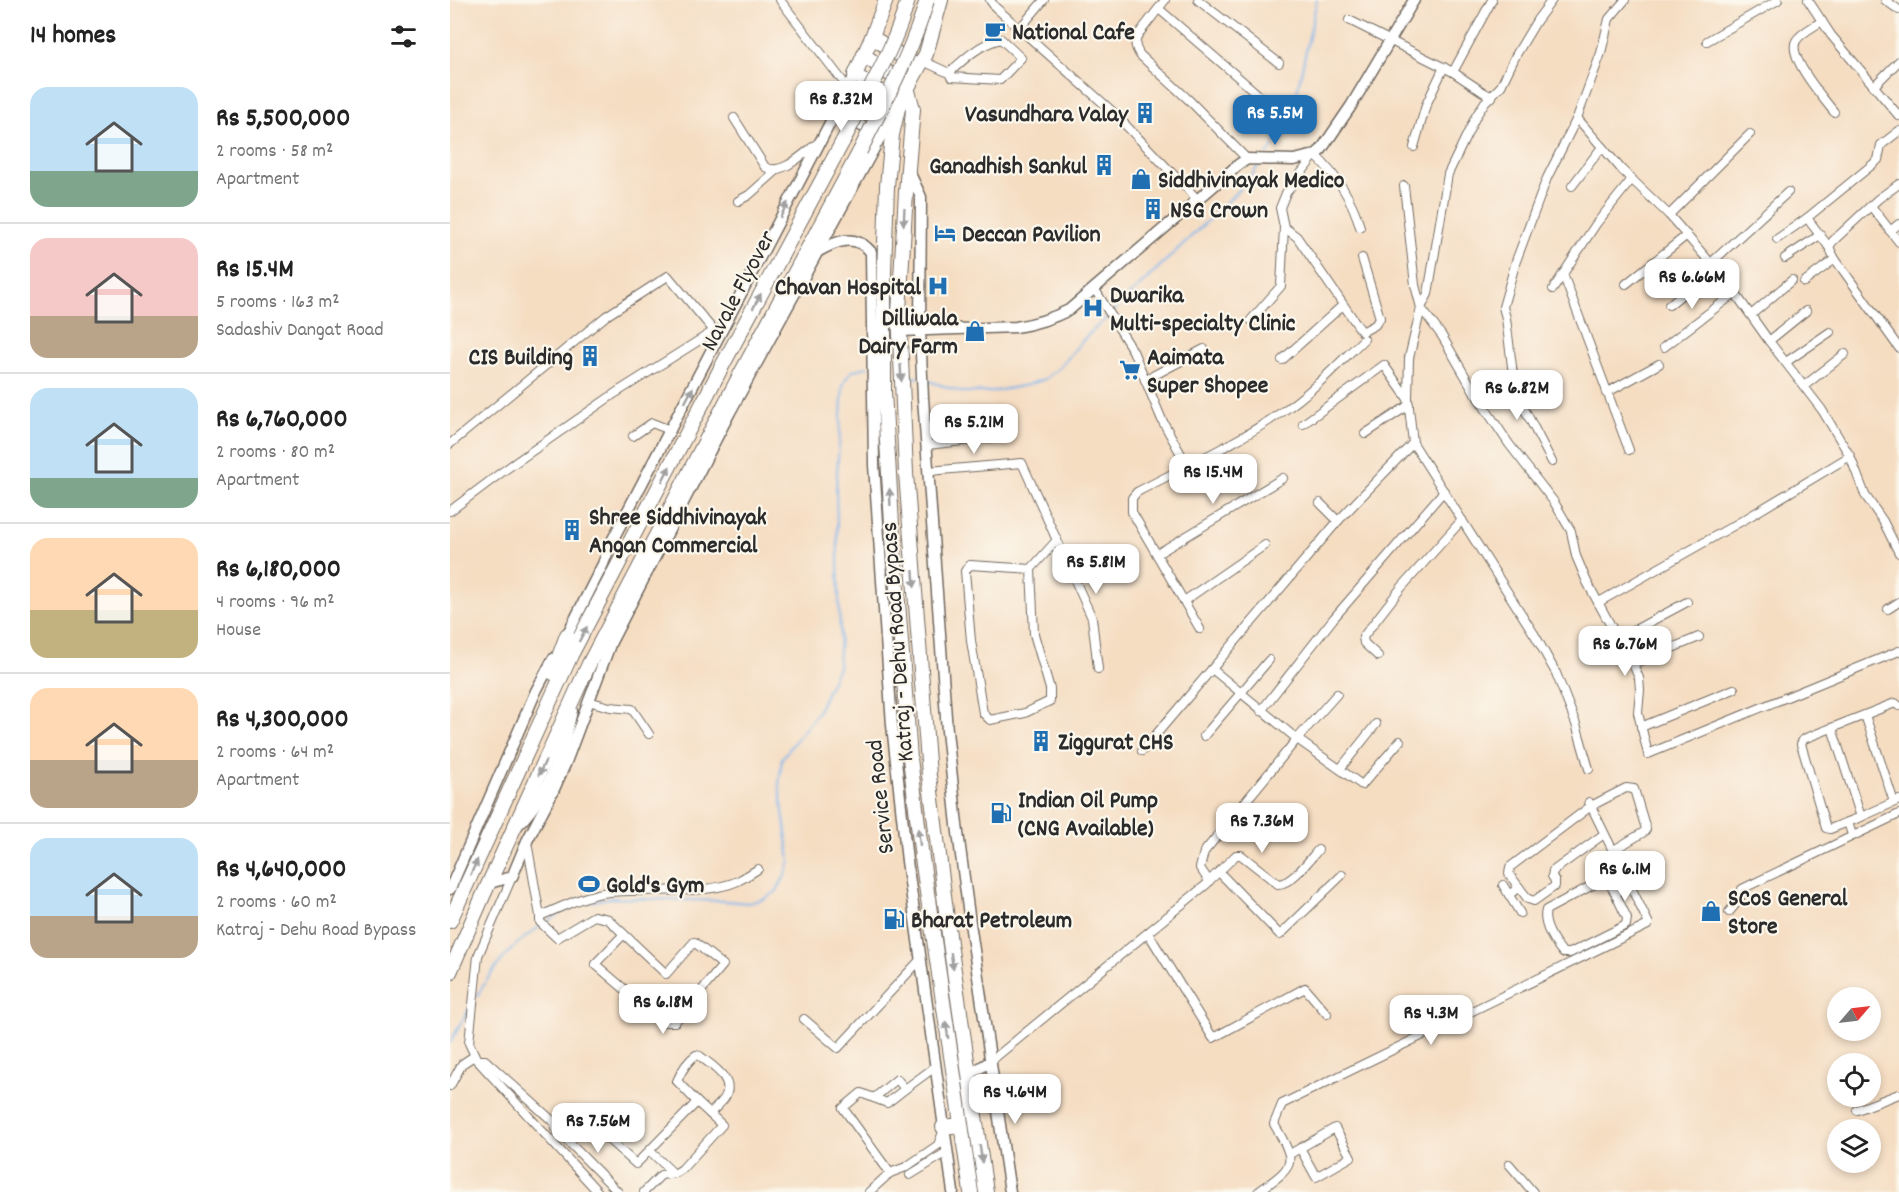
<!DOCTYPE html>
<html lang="en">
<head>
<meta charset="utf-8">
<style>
	body { margin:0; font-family:Dekko,sans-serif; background:#f6f6f6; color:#222; height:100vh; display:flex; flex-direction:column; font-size:22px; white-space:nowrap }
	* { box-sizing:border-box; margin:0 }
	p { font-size:20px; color:#767676 }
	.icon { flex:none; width:33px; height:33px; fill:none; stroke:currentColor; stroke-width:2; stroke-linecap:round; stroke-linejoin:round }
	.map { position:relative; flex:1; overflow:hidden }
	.side { display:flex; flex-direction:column; background:#fff; width:450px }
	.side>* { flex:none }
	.needle { width:39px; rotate:62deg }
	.fabs { position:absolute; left:1377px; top:987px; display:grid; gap:12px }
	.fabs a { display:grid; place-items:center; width:54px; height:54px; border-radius:50%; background:#fff; box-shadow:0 3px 9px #0003; font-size:30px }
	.price { position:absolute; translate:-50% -51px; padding:0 14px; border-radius:12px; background:#fff; color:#222; font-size:20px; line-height:39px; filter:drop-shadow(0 2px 3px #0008) }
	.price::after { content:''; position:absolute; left:50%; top:36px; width:18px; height:14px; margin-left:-9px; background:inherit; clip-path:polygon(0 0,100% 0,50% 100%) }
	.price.current { background:#1f6fb2; color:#fff }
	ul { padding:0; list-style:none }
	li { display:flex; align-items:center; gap:18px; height:150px; padding:0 30px }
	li+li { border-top:2px solid #e0e0e0 }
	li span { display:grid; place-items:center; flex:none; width:168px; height:120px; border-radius:18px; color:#555 }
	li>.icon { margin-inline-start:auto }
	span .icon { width:72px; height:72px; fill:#fffc; stroke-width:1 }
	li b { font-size:26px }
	h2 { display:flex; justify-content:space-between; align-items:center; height:72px; padding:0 30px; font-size:26px }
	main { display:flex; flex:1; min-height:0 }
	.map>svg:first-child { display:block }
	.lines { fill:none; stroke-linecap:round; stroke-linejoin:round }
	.stream { stroke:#7cb3eb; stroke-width:2 }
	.street-casing { stroke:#726960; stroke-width:10 }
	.secondary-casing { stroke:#726960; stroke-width:13 }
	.highway-casing { stroke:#726960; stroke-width:16 }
	.street { stroke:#fff; stroke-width:8 }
	.secondary { stroke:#fff; stroke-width:10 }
	.highway { stroke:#fff; stroke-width:14 }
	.highway-bridge-casing { stroke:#726960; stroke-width:16; stroke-linecap:butt }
	.highway-bridge { stroke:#fff; stroke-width:14 }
	.oneway { fill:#a0a0a0 }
	.labels { text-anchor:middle; stroke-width:4.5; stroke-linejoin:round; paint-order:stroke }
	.poi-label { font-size:24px; font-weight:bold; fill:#2b2b2b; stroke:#fbf7ec; text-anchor:start }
	.street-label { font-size:24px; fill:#2b2b2b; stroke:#fbf7ec }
</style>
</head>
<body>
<main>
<section class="side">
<h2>14 homes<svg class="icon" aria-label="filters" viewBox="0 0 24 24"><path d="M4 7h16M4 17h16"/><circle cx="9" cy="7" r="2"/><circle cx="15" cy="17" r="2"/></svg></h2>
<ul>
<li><span style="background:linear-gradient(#bfe0f5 70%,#7fa58c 0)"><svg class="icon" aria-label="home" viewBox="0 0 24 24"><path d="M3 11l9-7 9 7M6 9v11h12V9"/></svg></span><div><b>Rs 5,500,000</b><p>2 rooms · 58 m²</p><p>Apartment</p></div></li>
<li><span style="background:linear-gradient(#f6c9c9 65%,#b9a48a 0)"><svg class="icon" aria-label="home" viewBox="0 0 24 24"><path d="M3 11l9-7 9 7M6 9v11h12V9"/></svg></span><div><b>Rs 15.4M</b><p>5 rooms · 163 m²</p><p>Sadashiv Dangat Road</p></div></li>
<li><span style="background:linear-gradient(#bfe0f5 75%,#7fa58c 0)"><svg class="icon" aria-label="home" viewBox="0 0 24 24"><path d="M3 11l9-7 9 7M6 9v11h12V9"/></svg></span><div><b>Rs 6,760,000</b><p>2 rooms · 80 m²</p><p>Apartment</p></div></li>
<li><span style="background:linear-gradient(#ffd9b3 60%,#c2b280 0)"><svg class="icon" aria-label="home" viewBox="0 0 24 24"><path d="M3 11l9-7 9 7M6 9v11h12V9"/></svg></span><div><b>Rs 6,180,000</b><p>4 rooms · 96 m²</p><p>House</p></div></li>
<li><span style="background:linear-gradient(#ffd9b3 60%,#b9a48a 0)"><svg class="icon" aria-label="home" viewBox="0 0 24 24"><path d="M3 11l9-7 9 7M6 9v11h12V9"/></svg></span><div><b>Rs 4,300,000</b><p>2 rooms · 64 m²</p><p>Apartment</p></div></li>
<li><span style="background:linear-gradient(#bfe0f5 65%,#b9a48a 0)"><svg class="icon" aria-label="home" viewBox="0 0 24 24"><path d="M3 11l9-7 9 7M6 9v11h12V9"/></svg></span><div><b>Rs 4,640,000</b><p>2 rooms · 60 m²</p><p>Katraj - Dehu Road Bypass</p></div></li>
</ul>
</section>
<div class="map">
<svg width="1449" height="1192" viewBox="0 0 1449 1192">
	<rect width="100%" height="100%" fill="#fbf7ec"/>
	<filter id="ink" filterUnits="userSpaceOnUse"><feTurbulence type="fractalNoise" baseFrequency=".0167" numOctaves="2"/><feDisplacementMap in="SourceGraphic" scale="12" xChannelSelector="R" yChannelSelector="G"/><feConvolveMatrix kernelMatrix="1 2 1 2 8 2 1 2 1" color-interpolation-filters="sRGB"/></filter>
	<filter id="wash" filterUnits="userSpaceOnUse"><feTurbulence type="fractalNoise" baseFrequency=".008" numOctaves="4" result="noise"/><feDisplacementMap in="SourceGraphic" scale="24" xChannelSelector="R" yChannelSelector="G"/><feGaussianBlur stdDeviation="1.35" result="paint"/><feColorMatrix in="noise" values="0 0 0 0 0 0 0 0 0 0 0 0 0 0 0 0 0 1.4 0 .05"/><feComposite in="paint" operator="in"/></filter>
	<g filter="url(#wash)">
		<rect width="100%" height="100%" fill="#f5ddc2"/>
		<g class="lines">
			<g class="stream">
				<polyline points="817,155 824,145 844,106 867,0"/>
				<polyline points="456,375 468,378"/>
				<polyline points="476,380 511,392 541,392 577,385 595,379 610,367 634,339 773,206 799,179 811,162"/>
				<path d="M95,923L114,911L133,903L160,898L275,901L299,903L314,899L326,892L336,874L340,860L329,784L332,758L367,713L388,667L390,632L386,488L393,386C398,372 403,369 418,367"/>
				<path d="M27,996C44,967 62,944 91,926"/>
				<polyline points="0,1043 19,1009"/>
			</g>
		</g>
	</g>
	<g filter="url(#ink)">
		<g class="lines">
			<defs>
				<g id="street">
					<polyline points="330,0 398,88"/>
					<polyline points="540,0 545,7 662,111 748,200"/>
					<path d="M715,0L688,35C684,44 685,47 690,55L740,101L797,159"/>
					<polyline points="748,0 829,63"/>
					<polyline points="1102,0 1087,20 1066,55 1051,86 1035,102 1026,116 998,174 978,294 971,308 992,336 1025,393 1059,444 1104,502 1121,531 1126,556 1137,582 1168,639 1183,664 1189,678 1190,690 1188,713 1198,754 1449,651"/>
					<polyline points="1358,0 1381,35 1449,116"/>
					<polyline points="1435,0 1449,10"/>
					<polyline points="709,9 811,97"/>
					<polyline points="899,20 1003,72 1033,92 1042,97"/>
					<path d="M1372,21C1365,26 1350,33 1346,41C1337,57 1374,99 1384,112"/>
					<polyline points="570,28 594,0"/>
					<polyline points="1257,41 1328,0"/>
					<path d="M473,61L499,73L501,77L550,80L571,58L551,39C531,43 514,59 499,73"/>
					<polyline points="1003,72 1042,0"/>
					<polyline points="1424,86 1449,61"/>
					<path d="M284,118L315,167C332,177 355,152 369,142"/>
					<polyline points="1127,118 1172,170 1219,215 1265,268 1285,293 1319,341 1372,410 1400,456 1415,495 1433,521 1449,553"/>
					<polyline points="964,147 976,105 994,67"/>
					<polyline points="1449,184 1428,199 1383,241 1379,247 1385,259 1449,348"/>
					<polyline points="954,186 965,285 971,308 959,358 958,399 963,443 1086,637 1106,673 1126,724 1139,769"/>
					<polyline points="1122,186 1152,147"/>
					<polyline points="288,201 299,195 326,171"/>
					<polyline points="1421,206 1449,242"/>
					<polyline points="1219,215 1300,134"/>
					<polyline points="1357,218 1428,160 1431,145 1449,131"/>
					<path d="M910,227C902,198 887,176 865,155L836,193L830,208L834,227L847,237L912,332L925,325L930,318L912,258"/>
					<polyline points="1440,231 1449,224"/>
					<polyline points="1327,239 1357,218 1379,247"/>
					<polyline points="1335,258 1370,235"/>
					<polyline points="1261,263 1338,192"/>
					<polyline points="1354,282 1385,259"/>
					<polyline points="1176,284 1237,235"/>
					<polyline points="644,288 683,351 712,420 738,467"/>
					<polyline points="1103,289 1113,274"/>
					<polyline points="1219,305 1265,268"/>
					<polyline points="1301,315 1342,280"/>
					<polyline points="801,320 831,286 834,227"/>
					<polyline points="1319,341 1356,311"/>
					<polyline points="1214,347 1285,293"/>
					<polyline points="832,360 893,305"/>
					<polyline points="1336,362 1380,332"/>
					<polyline points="695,380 754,349"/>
					<polyline points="1354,386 1395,354"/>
					<polyline points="1065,391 1056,318 1053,307 1066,261 1097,178 1127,118 1151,53 1159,19 1175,0"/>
					<polyline points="1025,393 1054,390 1065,391 1102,462"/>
					<polyline points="1156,393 1209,364"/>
					<polyline points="853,424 934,365 958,399"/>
					<polyline points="915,434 959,405"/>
					<polyline points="183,436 202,423 220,430"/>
					<polyline points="0,444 156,316 218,276 269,337"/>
					<polyline points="477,445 549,437"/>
					<polyline points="1179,450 1113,274 1146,224 1182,179"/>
					<polyline points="479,471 572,463 642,618 648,669"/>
					<polyline points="870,503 888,521"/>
					<polyline points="0,511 52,472 164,394 264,331"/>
					<polyline points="707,554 833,478"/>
					<polyline points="581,569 520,565 515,571 521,641 533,713 540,720 575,713 600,701 600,689 584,634 581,569 607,540"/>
					<polyline points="734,601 815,545"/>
					<polyline points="1149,602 1297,518 1400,456"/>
					<polyline points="1438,609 1449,602"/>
					<path d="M750,629L682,512V498L687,492C736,466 786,444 832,412C862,392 888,364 914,339"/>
					<polyline points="1168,639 1237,602"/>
					<polyline points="928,656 914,643 913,637 951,588 1012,520"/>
					<polyline points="1183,664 1249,637"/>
					<polyline points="762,669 847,739 912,785 950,741"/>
					<polyline points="138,701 160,707 182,709 199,734"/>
					<polyline points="811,711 883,619 994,491"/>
					<polyline points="1415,715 1444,802"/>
					<polyline points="1191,727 1284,689"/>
					<polyline points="1382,728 1411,817 1398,822"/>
					<polyline points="754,736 819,660"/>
					<polyline points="692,751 888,521 963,443"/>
					<polyline points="890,769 926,724"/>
					<polyline points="1411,817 1449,800"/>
					<polyline points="1154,834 1103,871 1102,876 1105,881 1105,886 1084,901 1078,899 1059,874 1060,867 1141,806 1176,788 1184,789 1196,829 1194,832 1162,851"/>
					<polyline points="1402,835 1398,822 1380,829 1376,828 1351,744 1353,740 1356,738 1445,703 1449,706"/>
					<polyline points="77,842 90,916 90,922 107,938 144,916 158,919 216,974 244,942 273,965 225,1022 213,1022 145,964 174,934"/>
					<polyline points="769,872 830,935 892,875"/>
					<polyline points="62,877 28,956 19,1043 27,1060 148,1192"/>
					<path d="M759,881L783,858L786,855H791L828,884C842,884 859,860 868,850"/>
					<polyline points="1053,885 1059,895 1069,887"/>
					<path d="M1165,893L1177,918L1176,925L1120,953H1113C1104,942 1092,924 1096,910L1152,880L1158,881L1165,893L1180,885"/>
					<polyline points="1059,895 1070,913"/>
					<polyline points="1279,912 1290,899 1292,889 1449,814"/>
					<path d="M90,916C112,907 136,894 160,892C197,888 255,896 288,881C295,877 302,873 308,869"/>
					<polyline points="698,933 763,1038 855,988 877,1014"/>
					<polyline points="354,1019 388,1048 470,960"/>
					<polyline points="27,1060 35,1060 107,1125 122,1107 186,1164 247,1102 272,1125 232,1169 226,1173 211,1175 194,1192"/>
					<polyline points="541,1061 757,884 759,881 750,868 754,852 847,739 887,694"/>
					<polyline points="0,1086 12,1064 24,1056"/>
					<polyline points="455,1089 437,1103 411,1093 393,1108 440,1173 456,1167 488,1145 493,1132"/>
					<polyline points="424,1098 447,1079 455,1089 485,1067"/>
					<path d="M247,1102L227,1081C231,1072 237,1061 246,1055L250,1056C262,1066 287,1080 274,1099C270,1104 264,1109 260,1114"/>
					<polyline points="1407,1110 1449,1094"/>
					<polyline points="107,1125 105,1128 168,1192"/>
					<polyline points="200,1151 223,1173"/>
					<polyline points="840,1154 885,1128 901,1157 866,1177 850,1148"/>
					<polyline points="1059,1164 1083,1192"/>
					<polyline points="460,1175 497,1152"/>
					<polyline points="419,1192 440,1173"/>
					<path d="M808,1192C845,1165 848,1165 824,1124L832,1104L1198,925V922L1139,802"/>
				</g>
				<g id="secondary">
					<polyline points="387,111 425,134"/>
					<polyline points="458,169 471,197 470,331 473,398 497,731 507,825 520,923 560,1192"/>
					<path d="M367,252C386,241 405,233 421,252L424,465L442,725L457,861L503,1192"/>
					<path d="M449,331L566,327C585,324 601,319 619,310L788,165L797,159L844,160L865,155L871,150L901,106L964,0"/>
					<polyline points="114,641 153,564 162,541 405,75"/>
					<path d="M68,825C98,795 113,752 122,711"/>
					<polyline points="39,883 62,877 77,841 104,789 116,762 161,642 280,412 445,110"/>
					<polyline points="0,889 86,691 103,659"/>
					<polyline points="519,1075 541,1061"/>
				</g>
				<g id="highway">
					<polyline points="436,0 422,37 405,75 445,101"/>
					<polyline points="491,0 476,54 449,104 442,135 437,186 434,272 434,392 442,524 460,758 472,858 521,1192"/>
					<polyline points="422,37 465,65"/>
					<polyline points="414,55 457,87 463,109 456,192 449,312 456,473 479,775 500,943 536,1192"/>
					<polyline points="103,673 117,635"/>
					<polyline points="0,921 121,655 270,370 393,141"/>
					<polyline points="0,972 33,896 139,664 288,379 410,151"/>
					<polyline points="493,1127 511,1125"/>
				</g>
			</defs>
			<use href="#street" class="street-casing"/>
			<use href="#secondary" class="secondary-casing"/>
			<use href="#highway" class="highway-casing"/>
			<use href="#street" class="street"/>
			<use href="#secondary" class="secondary"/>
			<use href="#highway" class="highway"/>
			<defs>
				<g id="highway-bridge">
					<path d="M393,141C416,95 444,50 458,0"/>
					<path d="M410,151C434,102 462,53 477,0"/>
				</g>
			</defs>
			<use href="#highway-bridge" class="highway-bridge-casing"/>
			<use href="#highway-bridge" class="highway-bridge"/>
		</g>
		<defs><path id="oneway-solid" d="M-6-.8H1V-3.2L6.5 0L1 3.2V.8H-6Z" transform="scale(1.5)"/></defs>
		<g class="oneway">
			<use href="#oneway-solid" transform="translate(334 210) rotate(-63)"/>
			<use href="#oneway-solid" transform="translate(454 217) rotate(93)"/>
			<use href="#oneway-solid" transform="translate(307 301) rotate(-62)"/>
			<use href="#oneway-solid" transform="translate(451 373) rotate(87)"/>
			<use href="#oneway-solid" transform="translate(239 395) rotate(-62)"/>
			<use href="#oneway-solid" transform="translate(216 474) rotate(-63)"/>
			<use href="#oneway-solid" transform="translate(440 497) rotate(-93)"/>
			<use href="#oneway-solid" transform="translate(464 579) rotate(86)"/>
			<use href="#oneway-solid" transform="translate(133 634) rotate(-62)"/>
			<use href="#oneway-solid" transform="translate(92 768) rotate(115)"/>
			<use href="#oneway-solid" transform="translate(469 837) rotate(-97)"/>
			<use href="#oneway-solid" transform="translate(24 867) rotate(-65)"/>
			<use href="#oneway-solid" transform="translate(502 961) rotate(82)"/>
			<use href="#oneway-solid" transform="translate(497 1030) rotate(-98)"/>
			<use href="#oneway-solid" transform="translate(531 1154) rotate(82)"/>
		</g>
	</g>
	<defs>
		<symbol id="cafe-bare" viewBox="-9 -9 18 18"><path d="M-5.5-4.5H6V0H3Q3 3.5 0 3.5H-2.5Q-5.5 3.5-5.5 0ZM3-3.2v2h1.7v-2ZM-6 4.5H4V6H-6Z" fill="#1f6fb2" stroke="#fbf7ec" stroke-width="2.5" paint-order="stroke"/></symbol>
		<symbol id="building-bare" viewBox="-9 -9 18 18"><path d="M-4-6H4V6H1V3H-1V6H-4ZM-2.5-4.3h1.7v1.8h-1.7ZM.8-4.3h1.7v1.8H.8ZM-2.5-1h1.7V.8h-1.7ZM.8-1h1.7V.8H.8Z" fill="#1f6fb2" stroke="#fbf7ec" stroke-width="2.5" paint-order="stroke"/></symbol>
		<symbol id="shop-bare" viewBox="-9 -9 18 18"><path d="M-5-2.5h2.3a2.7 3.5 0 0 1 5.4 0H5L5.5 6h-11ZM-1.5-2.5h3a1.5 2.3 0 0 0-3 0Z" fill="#1f6fb2" stroke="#fbf7ec" stroke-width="2.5" paint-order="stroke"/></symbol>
		<symbol id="hotel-bare" viewBox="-9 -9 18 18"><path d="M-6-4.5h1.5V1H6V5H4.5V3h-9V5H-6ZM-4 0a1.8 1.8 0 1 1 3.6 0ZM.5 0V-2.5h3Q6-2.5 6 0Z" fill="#1f6fb2" stroke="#fbf7ec" stroke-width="2.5" paint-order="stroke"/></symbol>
		<symbol id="hospital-bare" viewBox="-9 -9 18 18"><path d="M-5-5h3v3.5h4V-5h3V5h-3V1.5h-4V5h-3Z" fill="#1f6fb2" stroke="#fbf7ec" stroke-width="2.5" paint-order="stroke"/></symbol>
		<symbol id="supermarket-bare" viewBox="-9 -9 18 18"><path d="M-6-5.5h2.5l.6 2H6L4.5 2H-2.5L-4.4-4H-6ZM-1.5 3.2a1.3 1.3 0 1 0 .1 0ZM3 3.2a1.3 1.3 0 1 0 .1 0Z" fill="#1f6fb2" stroke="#fbf7ec" stroke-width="2.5" paint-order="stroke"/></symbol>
		<symbol id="fuel-bare" viewBox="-9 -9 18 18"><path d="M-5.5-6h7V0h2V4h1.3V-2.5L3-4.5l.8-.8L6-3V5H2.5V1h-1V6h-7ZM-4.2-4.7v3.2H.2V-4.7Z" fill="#1f6fb2" stroke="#fbf7ec" stroke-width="2.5" paint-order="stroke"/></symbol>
		<symbol id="stadium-bare" viewBox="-9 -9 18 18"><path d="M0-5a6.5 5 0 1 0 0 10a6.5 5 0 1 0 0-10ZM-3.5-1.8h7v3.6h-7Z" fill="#1f6fb2" stroke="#fbf7ec" stroke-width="2.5" paint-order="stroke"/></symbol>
	</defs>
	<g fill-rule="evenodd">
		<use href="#cafe-bare" x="530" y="16" width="30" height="30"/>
		<use href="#building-bare" x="680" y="98" width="30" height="30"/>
		<use href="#building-bare" x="639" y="150" width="30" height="30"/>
		<use href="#shop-bare" x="676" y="164" width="30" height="30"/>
		<use href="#building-bare" x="688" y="194" width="30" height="30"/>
		<use href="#hotel-bare" x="480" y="218" width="30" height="30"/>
		<use href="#hospital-bare" x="473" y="271" width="30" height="30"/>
		<use href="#hospital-bare" x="628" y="293" width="30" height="30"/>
		<use href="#shop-bare" x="510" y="316" width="30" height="30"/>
		<use href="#building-bare" x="125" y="341" width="30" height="30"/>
		<use href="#supermarket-bare" x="665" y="355" width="30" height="30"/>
		<use href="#building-bare" x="107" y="515" width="30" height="30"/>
		<use href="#building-bare" x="576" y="726" width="30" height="30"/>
		<use href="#fuel-bare" x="536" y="798" width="30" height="30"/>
		<use href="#stadium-bare" x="124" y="869" width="30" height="30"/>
		<use href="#shop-bare" x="1246" y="896" width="30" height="30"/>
		<use href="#fuel-bare" x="429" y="904" width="30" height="30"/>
	</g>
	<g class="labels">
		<g class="poi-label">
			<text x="562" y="39">National Cafe</text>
			<text x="678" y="121" text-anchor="end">Vasundhara Valay</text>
			<text x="637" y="173" text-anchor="end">Ganadhish Sankul</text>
			<text x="708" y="187">Siddhivinayak Medico</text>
			<text x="720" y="217">NSG Crown</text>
			<text x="512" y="241">Deccan Pavilion</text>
			<text x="471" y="294" text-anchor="end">Chavan Hospital</text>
			<text x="660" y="302">Dwarika<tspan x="660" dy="28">Multi-specialty Clinic</tspan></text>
			<text x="508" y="325" text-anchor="end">Dilliwala<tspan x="508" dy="28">Dairy Farm</tspan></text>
			<text x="123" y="364" text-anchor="end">CIS Building</text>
			<text x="697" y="364">Aaimata<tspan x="697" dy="28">Super Shopee</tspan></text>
			<text x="139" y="524">Shree Siddhivinayak<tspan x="139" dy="28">Angan Commercial</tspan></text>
			<text x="608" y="749">Ziggurat CHS</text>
			<text x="568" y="807">Indian Oil Pump<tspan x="568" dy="28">(CNG Available)</tspan></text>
			<text x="156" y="892">Gold's Gym</text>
			<text x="1278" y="905">SCoS General<tspan x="1278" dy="28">Store</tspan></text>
			<text x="461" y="927">Bharat Petroleum</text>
		</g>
		<g class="street-label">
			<text transform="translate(287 290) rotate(-62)" y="8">Navale Flyover</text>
			<text transform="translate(446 642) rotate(-94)" y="8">Katraj - Dehu Road Bypass</text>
			<text transform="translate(429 797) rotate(-96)" y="8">Service Road</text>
		</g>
	</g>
</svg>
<div class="fabs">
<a><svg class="needle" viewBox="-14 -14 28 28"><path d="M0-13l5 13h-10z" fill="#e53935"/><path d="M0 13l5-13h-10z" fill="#767676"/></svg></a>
<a><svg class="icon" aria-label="locate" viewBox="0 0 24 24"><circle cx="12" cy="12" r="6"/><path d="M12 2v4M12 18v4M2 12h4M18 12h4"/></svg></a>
<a><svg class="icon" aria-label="layers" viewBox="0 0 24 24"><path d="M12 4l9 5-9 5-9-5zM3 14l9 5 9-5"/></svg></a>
</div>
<b class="price" style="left:391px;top:132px">Rs 8.32M</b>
<b class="price current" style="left:825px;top:146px">Rs 5.5M</b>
<b class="price" style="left:1242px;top:310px">Rs 6.66M</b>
<b class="price" style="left:1067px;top:421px">Rs 6.82M</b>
<b class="price" style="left:524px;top:455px">Rs 5.21M</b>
<b class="price" style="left:763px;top:505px">Rs 15.4M</b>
<b class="price" style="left:646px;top:595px">Rs 5.81M</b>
<b class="price" style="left:1175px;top:677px">Rs 6.76M</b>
<b class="price" style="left:812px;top:854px">Rs 7.36M</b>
<b class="price" style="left:1175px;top:902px">Rs 6.1M</b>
<b class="price" style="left:213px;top:1035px">Rs 6.18M</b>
<b class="price" style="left:981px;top:1046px">Rs 4.3M</b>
<b class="price" style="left:565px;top:1125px">Rs 4.64M</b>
<b class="price" style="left:148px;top:1154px">Rs 7.56M</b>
</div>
</main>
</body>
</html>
